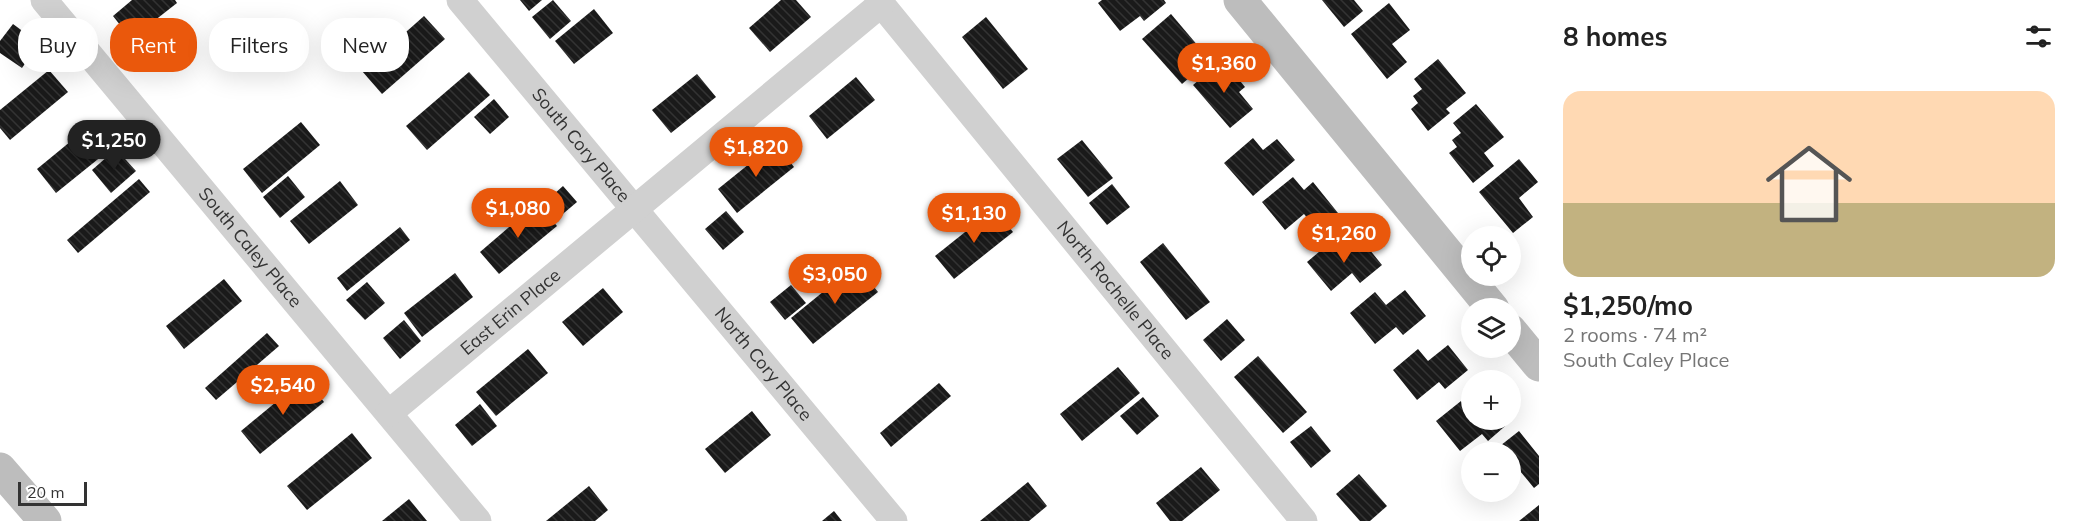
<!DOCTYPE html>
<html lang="en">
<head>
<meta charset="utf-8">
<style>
	body { margin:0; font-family:Mulish,sans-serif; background:#f2f2f2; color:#222; height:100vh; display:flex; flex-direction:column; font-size:22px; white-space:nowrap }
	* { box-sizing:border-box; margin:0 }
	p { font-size:20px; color:#767676 }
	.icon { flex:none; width:33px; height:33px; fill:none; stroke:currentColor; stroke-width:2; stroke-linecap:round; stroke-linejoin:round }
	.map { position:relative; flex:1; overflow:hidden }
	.panel { display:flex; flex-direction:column; background:#fff; width:540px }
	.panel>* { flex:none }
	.guide { position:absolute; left:18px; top:18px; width:570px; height:54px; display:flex; gap:12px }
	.fabs { position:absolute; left:1461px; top:226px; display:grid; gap:12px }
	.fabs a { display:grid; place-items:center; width:60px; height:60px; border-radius:50%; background:#fff; box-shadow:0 6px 24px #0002; font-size:30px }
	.scale { position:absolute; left:18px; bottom:15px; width:69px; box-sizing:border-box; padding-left:6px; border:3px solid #333; border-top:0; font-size:16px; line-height:21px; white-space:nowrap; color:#333; -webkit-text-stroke:4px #fff; paint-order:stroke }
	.price { position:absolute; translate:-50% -51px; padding:0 14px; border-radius:21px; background:#ea580c; color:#fff; font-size:20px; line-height:39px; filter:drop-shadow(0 2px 3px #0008) }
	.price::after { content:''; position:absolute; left:50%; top:36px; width:18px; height:14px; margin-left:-9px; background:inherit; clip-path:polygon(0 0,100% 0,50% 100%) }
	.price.selected { background:#222; color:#fff }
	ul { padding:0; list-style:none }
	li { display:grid; align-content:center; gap:12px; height:318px; padding:0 24px }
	li span { display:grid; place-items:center; height:186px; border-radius:18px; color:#555 }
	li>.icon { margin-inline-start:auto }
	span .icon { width:108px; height:108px; fill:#fffc; stroke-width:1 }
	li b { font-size:26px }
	h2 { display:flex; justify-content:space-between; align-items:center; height:72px; padding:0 24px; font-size:26px }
	.tag { padding:0 21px; border-radius:24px; background:#fff; box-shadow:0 6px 24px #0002; font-size:21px; line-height:54px }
	.tag.selected { background:#ea580c; color:#fff }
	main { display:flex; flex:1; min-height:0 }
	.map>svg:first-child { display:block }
	.building { fill:url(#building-back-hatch) }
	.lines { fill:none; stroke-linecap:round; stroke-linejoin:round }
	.street { stroke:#d0d0d0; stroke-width:27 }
	.secondary { stroke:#bdbdbd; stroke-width:33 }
	.labels { text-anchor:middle; stroke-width:6; stroke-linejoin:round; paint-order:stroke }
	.street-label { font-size:18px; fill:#333; stroke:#fff }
</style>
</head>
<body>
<main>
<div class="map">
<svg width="1539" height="521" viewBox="0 0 1539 521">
	<defs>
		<pattern id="building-back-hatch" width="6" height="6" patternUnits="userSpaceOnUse" patternTransform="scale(1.5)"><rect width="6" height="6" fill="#1a1a1a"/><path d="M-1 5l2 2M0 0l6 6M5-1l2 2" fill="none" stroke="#333"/></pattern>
	</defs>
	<rect width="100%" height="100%" fill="#fff"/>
	<g class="building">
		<polygon points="132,0 175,0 177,3 131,39 113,16"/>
		<polygon points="520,0 542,0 529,11"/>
		<polygon points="553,0 571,21 550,39 532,17"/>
		<polygon points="781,0 796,0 811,17 770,52 749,28"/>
		<polygon points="1102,0 1164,0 1166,3 1144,21 1140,16 1120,31 1098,3"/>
		<polygon points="1322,0 1354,0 1363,11 1344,27"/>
		<polygon points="1389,3 1410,30 1392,44 1407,62 1387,79 1351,34"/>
		<polygon points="594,9 613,33 574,64 555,41"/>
		<polygon points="1171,14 1210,60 1182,84 1142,39"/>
		<polygon points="424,16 445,39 382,94 362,71"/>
		<polygon points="986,17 1028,69 1003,89 962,37"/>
		<polygon points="13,24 39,43 22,68 0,53 0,41"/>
		<polygon points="1438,59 1466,93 1446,109 1450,113 1428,131 1411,109 1418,103 1413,96 1422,89 1414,79"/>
		<polygon points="1223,60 1245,87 1239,92 1253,109 1230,128 1193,85"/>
		<polygon points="49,70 68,92 10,140 0,128 0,110"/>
		<polygon points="469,72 490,95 427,150 406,126"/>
		<polygon points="697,74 716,97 671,133 652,110"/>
		<polygon points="856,77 875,100 827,139 809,116"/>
		<polygon points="494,99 509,117 490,134 474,117"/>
		<polygon points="1476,104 1504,137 1484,153 1494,166 1473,183 1449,153 1457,147 1452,140 1461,133 1453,123"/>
		<polygon points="301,122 320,145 262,193 243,169"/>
		<polygon points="93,123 113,147 56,193 37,169"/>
		<polygon points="1253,138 1263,150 1277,139 1295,160 1253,196 1224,163"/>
		<polygon points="1082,140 1113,178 1088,197 1057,159"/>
		<polygon points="775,143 794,167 737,213 718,189"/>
		<polygon points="116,149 136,171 111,193 92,170"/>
		<polygon points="1519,159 1538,182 1519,198 1533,217 1513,233 1479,192"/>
		<polygon points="288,176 305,197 280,218 263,197"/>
		<polygon points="1293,177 1304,190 1313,182 1338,213 1317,230 1304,214 1285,230 1262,202"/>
		<polygon points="139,179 150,192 78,253 67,240"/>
		<polygon points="340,181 358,205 309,244 290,221"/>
		<polygon points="1112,184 1130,207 1107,225 1089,203"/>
		<polygon points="563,186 577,202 558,218 544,203"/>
		<polygon points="537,203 557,226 499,274 480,252"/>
		<polygon points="994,209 1013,232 954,279 935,256"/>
		<polygon points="726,211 744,232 723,250 705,229"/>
		<polygon points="400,227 410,240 347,291 337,278"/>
		<polygon points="1361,239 1382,265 1360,283 1352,273 1331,291 1307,262 1332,241 1343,254"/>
		<polygon points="1163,243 1210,302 1186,320 1140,262"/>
		<polygon points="856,265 878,292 813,344 791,318"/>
		<polygon points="455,273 473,297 422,337 404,313"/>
		<polygon points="224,279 242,301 184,349 166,326"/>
		<polygon points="367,282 385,303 365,320 346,300"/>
		<polygon points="791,285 806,303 785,320 770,302"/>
		<polygon points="603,288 623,312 583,346 562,322"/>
		<polygon points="1405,290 1426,316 1403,335 1396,327 1375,344 1350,313 1375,292 1386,305"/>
		<polygon points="1227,319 1245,340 1221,361 1203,340"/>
		<polygon points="404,320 421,341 400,359 383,338"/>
		<polygon points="267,333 279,346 216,400 205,388"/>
		<polygon points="1448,345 1468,370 1445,389 1439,382 1417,400 1393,370 1418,349 1428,361"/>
		<polygon points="528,349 548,373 496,416 476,392"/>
		<polygon points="1258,356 1307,412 1283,433 1234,377"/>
		<polygon points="1118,367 1140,393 1082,441 1060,414"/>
		<polygon points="305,378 324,402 260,454 241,431"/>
		<polygon points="939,383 951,396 891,447 880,433"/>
		<polygon points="1143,397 1159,416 1137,435 1120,416"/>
		<polygon points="1461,401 1472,414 1472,420 1511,421 1488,441 1482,434 1460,451 1436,421"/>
		<polygon points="480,404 497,426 472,446 455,425"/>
		<polygon points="752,411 771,435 725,473 705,449"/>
		<polygon points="1311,426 1331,451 1311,468 1290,442"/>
		<polygon points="1519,431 1539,456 1539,484 1534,488 1520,471 1510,479 1510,453 1491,453"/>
		<polygon points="352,433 372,458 307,510 287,486"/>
		<polygon points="1201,467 1220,490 1182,521 1170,521 1156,503"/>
		<polygon points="1359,474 1387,506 1370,521 1360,521 1336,494"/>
		<polygon points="1028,482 1047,506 1029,521 980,521"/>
		<polygon points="589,486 608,510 595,521 546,521"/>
		<polygon points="409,499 427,521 382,521"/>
		<polygon points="1539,505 1539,521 1519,521"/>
		<polygon points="834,511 842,521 822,521"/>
	</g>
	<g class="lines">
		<g class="street">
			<path id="s1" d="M44,0L478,521"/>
			<path id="s2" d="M460,0L894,521"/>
			<path id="s3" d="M878,0L1304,521"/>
			<path id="s4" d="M389,413L881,4"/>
		</g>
		<g class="secondary">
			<polyline points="1240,0 1493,309"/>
			<polyline points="1510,330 1539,365"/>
			<polyline points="0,469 45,521"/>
		</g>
	</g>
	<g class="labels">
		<g class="street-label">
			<text dy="6" stroke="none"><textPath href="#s2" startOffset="189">South Cory Place</textPath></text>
			<text dy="6" stroke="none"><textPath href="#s1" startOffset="322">South Caley Place</textPath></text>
			<text dy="6" stroke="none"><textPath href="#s3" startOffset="375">North Rochelle Place</textPath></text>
			<text dy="6" stroke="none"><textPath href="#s4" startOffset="158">East Erin Place</textPath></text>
			<text dy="6" stroke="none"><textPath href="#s2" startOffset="474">North Cory Place</textPath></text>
		</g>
	</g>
</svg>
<div class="fabs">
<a><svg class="icon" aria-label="locate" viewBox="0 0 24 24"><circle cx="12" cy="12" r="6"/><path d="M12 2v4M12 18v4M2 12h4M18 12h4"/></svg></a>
<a><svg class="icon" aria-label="layers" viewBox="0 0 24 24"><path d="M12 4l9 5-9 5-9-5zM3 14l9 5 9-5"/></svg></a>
<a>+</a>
<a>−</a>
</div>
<div class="scale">20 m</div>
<b class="price" style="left:1224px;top:94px">$1,360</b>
<b class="price selected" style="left:114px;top:171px">$1,250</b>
<b class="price" style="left:756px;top:178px">$1,820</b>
<b class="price" style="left:518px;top:239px">$1,080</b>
<b class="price" style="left:974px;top:244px">$1,130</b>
<b class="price" style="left:1344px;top:264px">$1,260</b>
<b class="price" style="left:835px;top:305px">$3,050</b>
<b class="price" style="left:283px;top:416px">$2,540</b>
<div class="guide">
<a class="tag">Buy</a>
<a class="tag selected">Rent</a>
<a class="tag">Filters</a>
<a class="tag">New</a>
</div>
</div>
<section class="panel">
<h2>8 homes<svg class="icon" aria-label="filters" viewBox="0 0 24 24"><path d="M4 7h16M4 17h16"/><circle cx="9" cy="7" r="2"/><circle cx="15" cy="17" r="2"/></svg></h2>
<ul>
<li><span style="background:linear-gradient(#ffd9b3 60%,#c2b280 0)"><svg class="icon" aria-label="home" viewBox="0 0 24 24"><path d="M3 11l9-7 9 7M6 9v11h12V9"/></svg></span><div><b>$1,250/mo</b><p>2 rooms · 74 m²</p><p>South Caley Place</p></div></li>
</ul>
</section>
</main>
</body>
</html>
